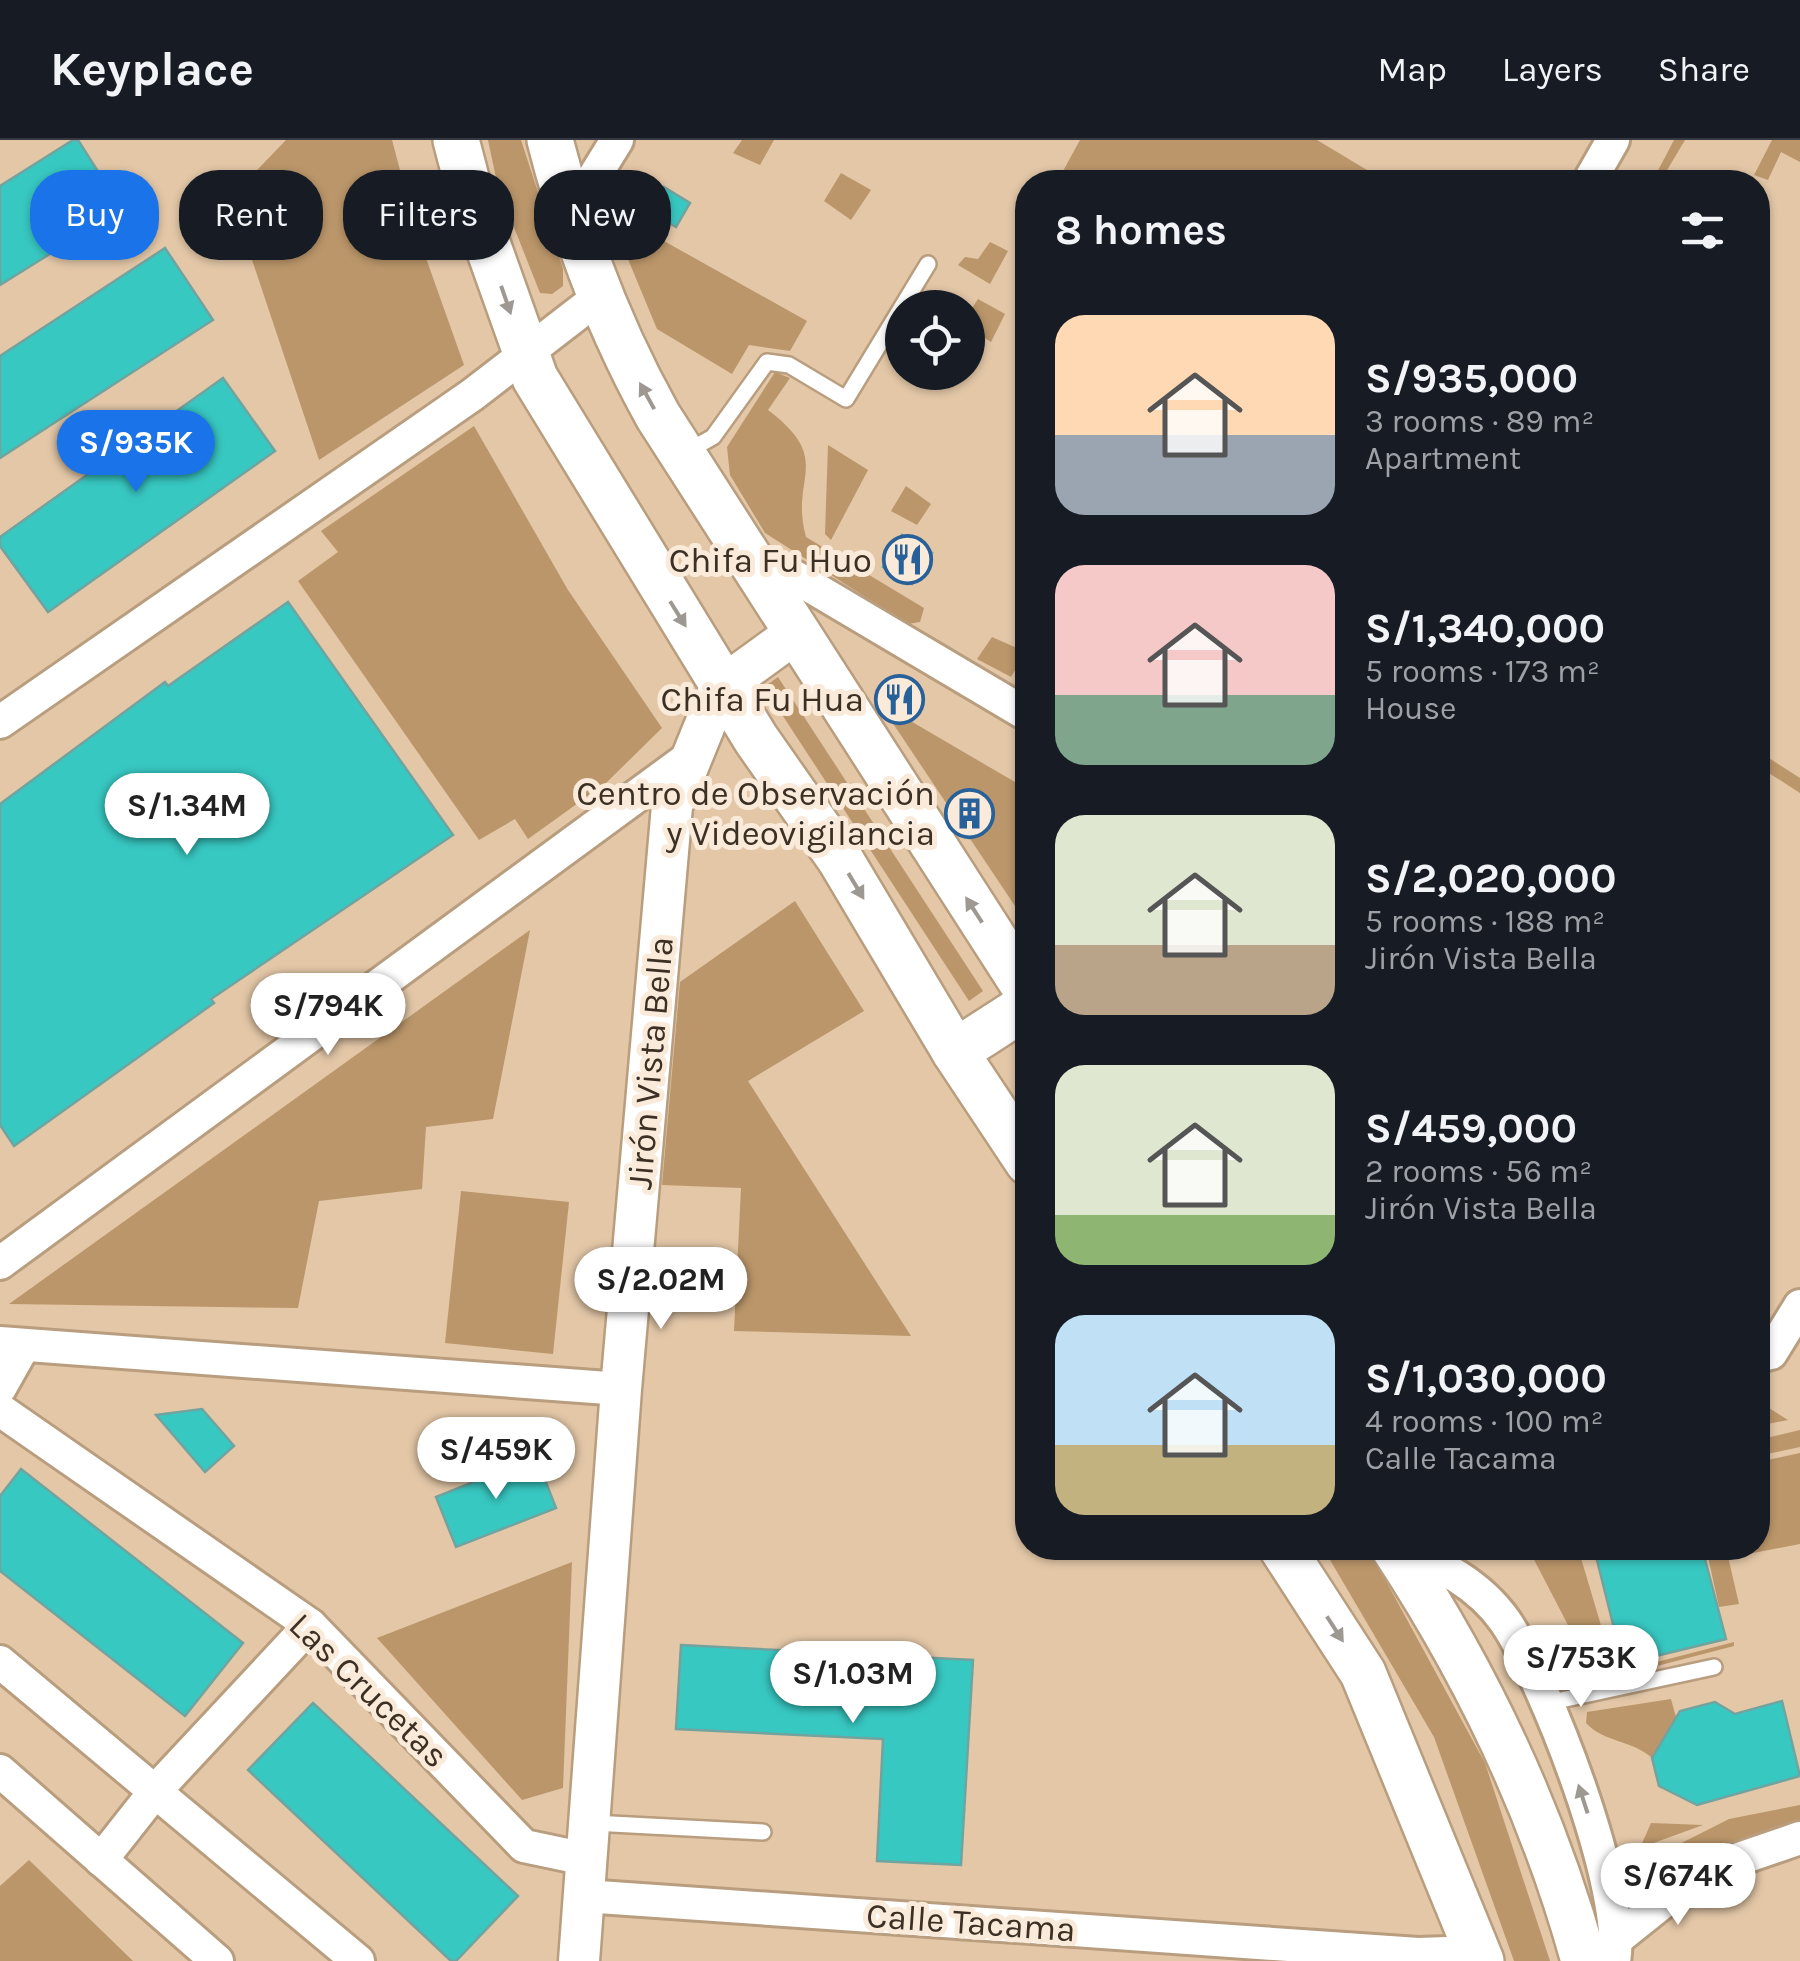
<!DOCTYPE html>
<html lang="en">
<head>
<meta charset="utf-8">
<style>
	body { margin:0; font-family:Karla,sans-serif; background:#20242c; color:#f1f3f6; height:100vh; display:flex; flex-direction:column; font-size:38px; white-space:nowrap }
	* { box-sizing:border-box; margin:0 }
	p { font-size:32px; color:#9ea1a6 }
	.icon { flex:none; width:55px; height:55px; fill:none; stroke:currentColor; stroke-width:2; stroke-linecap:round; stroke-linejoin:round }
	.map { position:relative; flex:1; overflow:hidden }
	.drawer { position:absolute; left:1015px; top:30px; width:755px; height:1390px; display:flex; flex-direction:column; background:#171b24; border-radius:40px; box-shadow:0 2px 8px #0004 }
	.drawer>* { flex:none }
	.guide { position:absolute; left:30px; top:30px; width:835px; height:90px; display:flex; gap:20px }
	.buttons { position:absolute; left:885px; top:150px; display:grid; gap:20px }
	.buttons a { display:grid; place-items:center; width:100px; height:100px; border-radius:50%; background:#171b24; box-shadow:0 2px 8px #0004; font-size:50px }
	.price { position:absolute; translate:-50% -85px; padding:0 22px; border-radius:35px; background:#fff; color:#222; font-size:32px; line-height:65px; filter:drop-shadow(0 2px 5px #0008) }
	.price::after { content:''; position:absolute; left:50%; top:60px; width:30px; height:22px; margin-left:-15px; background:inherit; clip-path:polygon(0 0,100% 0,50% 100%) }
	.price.on { background:#1a73e8; color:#fff }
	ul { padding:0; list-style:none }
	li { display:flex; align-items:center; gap:30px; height:250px; padding:0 40px }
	li span { display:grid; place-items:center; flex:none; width:280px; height:200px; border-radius:30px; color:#555 }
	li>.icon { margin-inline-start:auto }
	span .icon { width:120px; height:120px; fill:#fffc; stroke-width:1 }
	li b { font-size:42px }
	h2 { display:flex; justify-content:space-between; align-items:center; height:120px; padding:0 40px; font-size:42px }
	.chip { padding:0 35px; border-radius:40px; background:#171b24; box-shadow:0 2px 8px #0004; font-size:35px; line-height:90px }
	.chip.on { background:#1a73e8; color:#fff }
	header { display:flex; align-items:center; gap:60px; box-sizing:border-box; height:140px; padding:0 50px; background:#171b24; border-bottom:2px solid #363941 }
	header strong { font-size:48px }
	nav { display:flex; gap:55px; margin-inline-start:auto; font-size:35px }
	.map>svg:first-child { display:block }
	.green { fill:#bb966a }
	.building { fill:#38c8c2; stroke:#71a39f; stroke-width:2.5 }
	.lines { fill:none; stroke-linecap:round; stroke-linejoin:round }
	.service-casing { stroke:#b89d7e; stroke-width:20 }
	.minor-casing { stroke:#b89d7e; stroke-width:38 }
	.tertiary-casing { stroke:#b89d7e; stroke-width:45 }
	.secondary-casing { stroke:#b89d7e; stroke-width:50 }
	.service { stroke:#fff; stroke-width:15 }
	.minor { stroke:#fff; stroke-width:32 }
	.tertiary { stroke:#fff; stroke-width:40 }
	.secondary { stroke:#fff; stroke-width:45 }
	.oneway { fill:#9e9892 }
	.labels { text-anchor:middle; stroke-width:10; stroke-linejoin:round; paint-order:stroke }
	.poi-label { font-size:35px; fill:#3c3024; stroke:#f9eada; text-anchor:end }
	.street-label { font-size:35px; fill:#3c3024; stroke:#f9eada }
</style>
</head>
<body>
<header>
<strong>Keyplace</strong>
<nav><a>Map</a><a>Layers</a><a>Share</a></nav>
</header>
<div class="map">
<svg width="1800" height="1821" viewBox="0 0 1800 1821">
	<rect width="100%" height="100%" fill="#e3c7a7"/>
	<g class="green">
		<polygon points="286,0 392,0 416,90 464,225 319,320 231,57"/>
		<polygon points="488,0 521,0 563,129 563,146 552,154 540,153 498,47"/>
		<polygon points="742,0 774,0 760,25 733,13"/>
		<polygon points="1080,0 1317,0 1387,42 1057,42"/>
		<polygon points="1674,0 1685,0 1660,42 1652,42"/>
		<polygon points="1772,0 1800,0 1800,22 1781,12 1768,40 1754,35"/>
		<polygon points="841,33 871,50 851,80 824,61"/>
		<polygon points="628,45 645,54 630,82 807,181 790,211 749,205 732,234 657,189 610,76"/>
		<polygon points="990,102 1008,111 990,144 958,125 965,117 978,119"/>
		<polygon points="978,159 1005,174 991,202 968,187 968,174"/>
		<path d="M775,232L790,238L768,270C835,321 789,336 806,397L924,468L920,482L908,484L765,393L730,335L727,307Z"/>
		<polygon points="474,286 568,450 662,588 606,643 528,699 515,679 479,700 298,441 338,412 321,391"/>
		<polygon points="828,305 868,330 831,400 825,394"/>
		<polygon points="906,346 931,364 917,385 891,371"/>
		<polygon points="992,497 1026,512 1011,537 977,519"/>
		<polygon points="778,537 983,851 969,861 764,547"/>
		<polygon points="890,569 1027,649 1027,727 1021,737 1027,742 1027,770 1017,769 886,573"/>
		<polygon points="1761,613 1800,638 1800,653 1758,626"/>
		<polygon points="795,761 864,871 748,941 911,1196 734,1191 741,1048 662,1045 680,842"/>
		<polygon points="530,790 493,979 426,987 422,1049 319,1061 298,1168 9,1164"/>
		<polygon points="461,1051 569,1062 553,1214 445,1203"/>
		<polygon points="1758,1261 1788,1280 1758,1286"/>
		<polygon points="1800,1290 1800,1307 1758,1316 1758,1300"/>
		<polygon points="1800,1313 1800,1404 1738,1416 1737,1408 1758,1408 1758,1322"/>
		<polygon points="1323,1408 1368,1408 1485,1623 1550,1821 1514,1821 1434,1597"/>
		<polygon points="1528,1408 1578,1408 1616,1536 1596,1539"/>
		<polygon points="1706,1408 1726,1408 1739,1464 1719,1467"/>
		<polygon points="572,1422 563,1648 522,1660 377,1498"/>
		<polygon points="1734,1502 1734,1506 1630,1533 1626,1530"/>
		<path d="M1671,1559L1676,1577L1652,1618C1632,1600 1603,1602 1586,1583L1587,1572Z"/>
		<polygon points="1800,1665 1800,1686 1675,1718 1648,1720 1729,1679"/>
		<polygon points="1651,1683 1703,1685 1640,1708"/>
		<polygon points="29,1720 133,1821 0,1821 0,1746"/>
	</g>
	<g class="building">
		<polygon points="73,0 78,0 122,69 0,145 0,46"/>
		<polygon points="664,47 690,63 676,87 649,71"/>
		<polygon points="165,108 213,180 0,318 0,216"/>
		<polygon points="223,238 275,311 48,472 0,406 0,397"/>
		<polygon points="902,395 932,413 912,444 883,427"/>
		<polygon points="288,462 453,695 211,859 214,863 14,1006 0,985 0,664 165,542 168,546"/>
		<polygon points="202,1269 234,1306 205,1332 156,1275"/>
		<polygon points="536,1317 556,1368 456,1407 436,1357"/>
		<polygon points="21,1329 243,1503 185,1576 0,1431 0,1356"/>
		<polygon points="1594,1408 1702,1408 1726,1499 1623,1524"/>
		<polygon points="681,1505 973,1520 961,1725 877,1721 883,1599 676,1589"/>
		<polygon points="1782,1561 1800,1636 1697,1665 1659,1646 1652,1618 1680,1571 1715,1562 1735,1574"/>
		<polygon points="313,1563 518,1756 456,1821 451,1821 248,1630"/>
	</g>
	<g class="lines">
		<defs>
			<g id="service">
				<polyline points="686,312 713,297 767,222 789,225 846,259 928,124"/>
				<polyline points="1547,1563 1714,1527"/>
				<polyline points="593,1683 763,1692"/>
			</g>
			<g id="minor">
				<polyline points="1589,42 1613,0"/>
				<polyline points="570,76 617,0"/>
				<polyline points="774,456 795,437 1028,575"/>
				<polyline points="0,582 472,255 599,157"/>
				<polyline points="0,1123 687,619"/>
				<polyline points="0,1203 621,1249"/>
				<polyline points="1758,1216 1771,1213 1800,1166"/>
				<polyline points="0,1248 23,1207"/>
				<polyline points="0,1270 310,1485 524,1706 586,1719"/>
				<path d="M1399,1408C1439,1424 1479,1444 1505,1481C1546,1541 1627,1752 1614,1821"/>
				<polyline points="0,1522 358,1821"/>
				<polyline points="0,1631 217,1821"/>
				<polyline points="101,1720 157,1649 310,1485"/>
				<polyline points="1608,1738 1701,1732 1800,1698"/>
				<polyline points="584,1756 1418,1814 1478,1812"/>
				<polyline points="1618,1798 1698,1734"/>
			</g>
			<polyline id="tertiary" points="579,1821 621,1249 672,666 720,548 797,492"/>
			<g id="secondary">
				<polyline points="456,0 472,61 535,238 756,599 840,719 955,912 1028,1022"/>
				<path d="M550,0C575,98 609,188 658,276L1028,852"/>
				<polyline points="955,912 1028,865"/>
				<polyline points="1282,1408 1363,1533 1481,1821"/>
				<path d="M1394,1408C1478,1536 1543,1672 1584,1821"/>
			</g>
		</defs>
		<use href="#service" class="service-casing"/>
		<use href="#minor" class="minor-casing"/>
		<use href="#tertiary" class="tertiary-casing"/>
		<use href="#secondary" class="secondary-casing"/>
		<use href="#service" class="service"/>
		<use href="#minor" class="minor"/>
		<use href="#tertiary" class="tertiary"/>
		<use href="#secondary" class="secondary"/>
	</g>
	<defs><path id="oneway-solid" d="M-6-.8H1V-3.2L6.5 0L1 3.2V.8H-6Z" transform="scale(2.5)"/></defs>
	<g class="oneway">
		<use href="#oneway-solid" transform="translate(506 160) rotate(71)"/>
		<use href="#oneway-solid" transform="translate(647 256) rotate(-119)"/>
		<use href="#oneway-solid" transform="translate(678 474) rotate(58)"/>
		<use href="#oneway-solid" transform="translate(856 746) rotate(59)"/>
		<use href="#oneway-solid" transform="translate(974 770) rotate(-123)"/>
		<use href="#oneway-solid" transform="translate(1335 1489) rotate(57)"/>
		<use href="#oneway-solid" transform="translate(1583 1659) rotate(-108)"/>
	</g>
	<defs>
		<symbol id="restaurant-ring" viewBox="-11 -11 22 22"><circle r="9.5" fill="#f9eada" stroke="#286199" stroke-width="1.5"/><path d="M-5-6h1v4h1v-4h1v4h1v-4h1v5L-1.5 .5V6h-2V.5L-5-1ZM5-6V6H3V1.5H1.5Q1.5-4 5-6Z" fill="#286199"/></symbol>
		<symbol id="building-ring" viewBox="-11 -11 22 22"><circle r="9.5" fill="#f9eada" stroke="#286199" stroke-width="1.5"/><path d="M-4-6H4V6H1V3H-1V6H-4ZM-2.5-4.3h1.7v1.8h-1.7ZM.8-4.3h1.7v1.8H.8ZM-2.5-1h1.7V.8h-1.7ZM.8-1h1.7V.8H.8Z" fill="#286199"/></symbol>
	</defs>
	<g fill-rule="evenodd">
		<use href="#restaurant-ring" x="880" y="392" width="55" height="55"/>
		<use href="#restaurant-ring" x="872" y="532" width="55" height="55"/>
		<use href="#building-ring" x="942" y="646" width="55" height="55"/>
	</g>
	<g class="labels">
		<g class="poi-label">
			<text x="872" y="432">Chifa Fu Huo</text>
			<text x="864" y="571">Chifa Fu Hua</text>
			<text x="935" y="665">Centro de Observación<tspan x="935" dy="40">y Videovigilancia</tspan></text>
		</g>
		<g class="street-label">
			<text transform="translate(650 923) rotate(-85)" y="12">Jirón Vista Bella</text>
			<text transform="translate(369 1550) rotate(44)" y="12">Las Crucetas</text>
			<text transform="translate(971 1782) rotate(4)" y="12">Calle Tacama</text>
		</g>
	</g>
</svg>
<div class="buttons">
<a><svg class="icon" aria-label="locate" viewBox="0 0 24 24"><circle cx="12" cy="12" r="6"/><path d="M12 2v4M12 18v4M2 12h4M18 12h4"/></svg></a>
</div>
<b class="price on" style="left:136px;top:355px">S/935K</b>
<b class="price" style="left:187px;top:718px">S/1.34M</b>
<b class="price" style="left:328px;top:918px">S/794K</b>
<b class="price" style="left:661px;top:1192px">S/2.02M</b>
<b class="price" style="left:496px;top:1362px">S/459K</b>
<b class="price" style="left:1581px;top:1570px">S/753K</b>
<b class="price" style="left:853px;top:1586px">S/1.03M</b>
<b class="price" style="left:1678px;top:1788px">S/674K</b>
<div class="guide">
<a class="chip on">Buy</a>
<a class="chip">Rent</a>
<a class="chip">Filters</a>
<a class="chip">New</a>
</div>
<section class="drawer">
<h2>8 homes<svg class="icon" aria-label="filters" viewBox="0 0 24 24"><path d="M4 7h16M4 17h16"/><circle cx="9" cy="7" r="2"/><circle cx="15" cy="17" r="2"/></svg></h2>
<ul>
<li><span style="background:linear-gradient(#ffd9b3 60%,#9aa5b1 0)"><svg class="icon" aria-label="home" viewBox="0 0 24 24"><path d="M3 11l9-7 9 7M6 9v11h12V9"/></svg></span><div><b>S/935,000</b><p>3 rooms · 89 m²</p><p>Apartment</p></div></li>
<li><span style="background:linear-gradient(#f6c9c9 65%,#7fa58c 0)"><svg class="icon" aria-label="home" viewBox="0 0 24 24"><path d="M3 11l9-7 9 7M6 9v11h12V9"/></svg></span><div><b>S/1,340,000</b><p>5 rooms · 173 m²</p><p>House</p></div></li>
<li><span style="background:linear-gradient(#dfe7d0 65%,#b9a48a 0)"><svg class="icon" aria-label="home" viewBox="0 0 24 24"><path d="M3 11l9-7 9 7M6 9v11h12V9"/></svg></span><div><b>S/2,020,000</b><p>5 rooms · 188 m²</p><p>Jirón Vista Bella</p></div></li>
<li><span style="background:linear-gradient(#dfe7d0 75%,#8fb573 0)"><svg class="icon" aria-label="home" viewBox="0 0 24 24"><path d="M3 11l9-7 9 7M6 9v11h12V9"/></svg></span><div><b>S/459,000</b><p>2 rooms · 56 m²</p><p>Jirón Vista Bella</p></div></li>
<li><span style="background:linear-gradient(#bfe0f5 65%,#c2b280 0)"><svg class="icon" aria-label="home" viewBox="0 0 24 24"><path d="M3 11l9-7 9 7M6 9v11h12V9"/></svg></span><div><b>S/1,030,000</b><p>4 rooms · 100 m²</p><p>Calle Tacama</p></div></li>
</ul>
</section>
</div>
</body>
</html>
